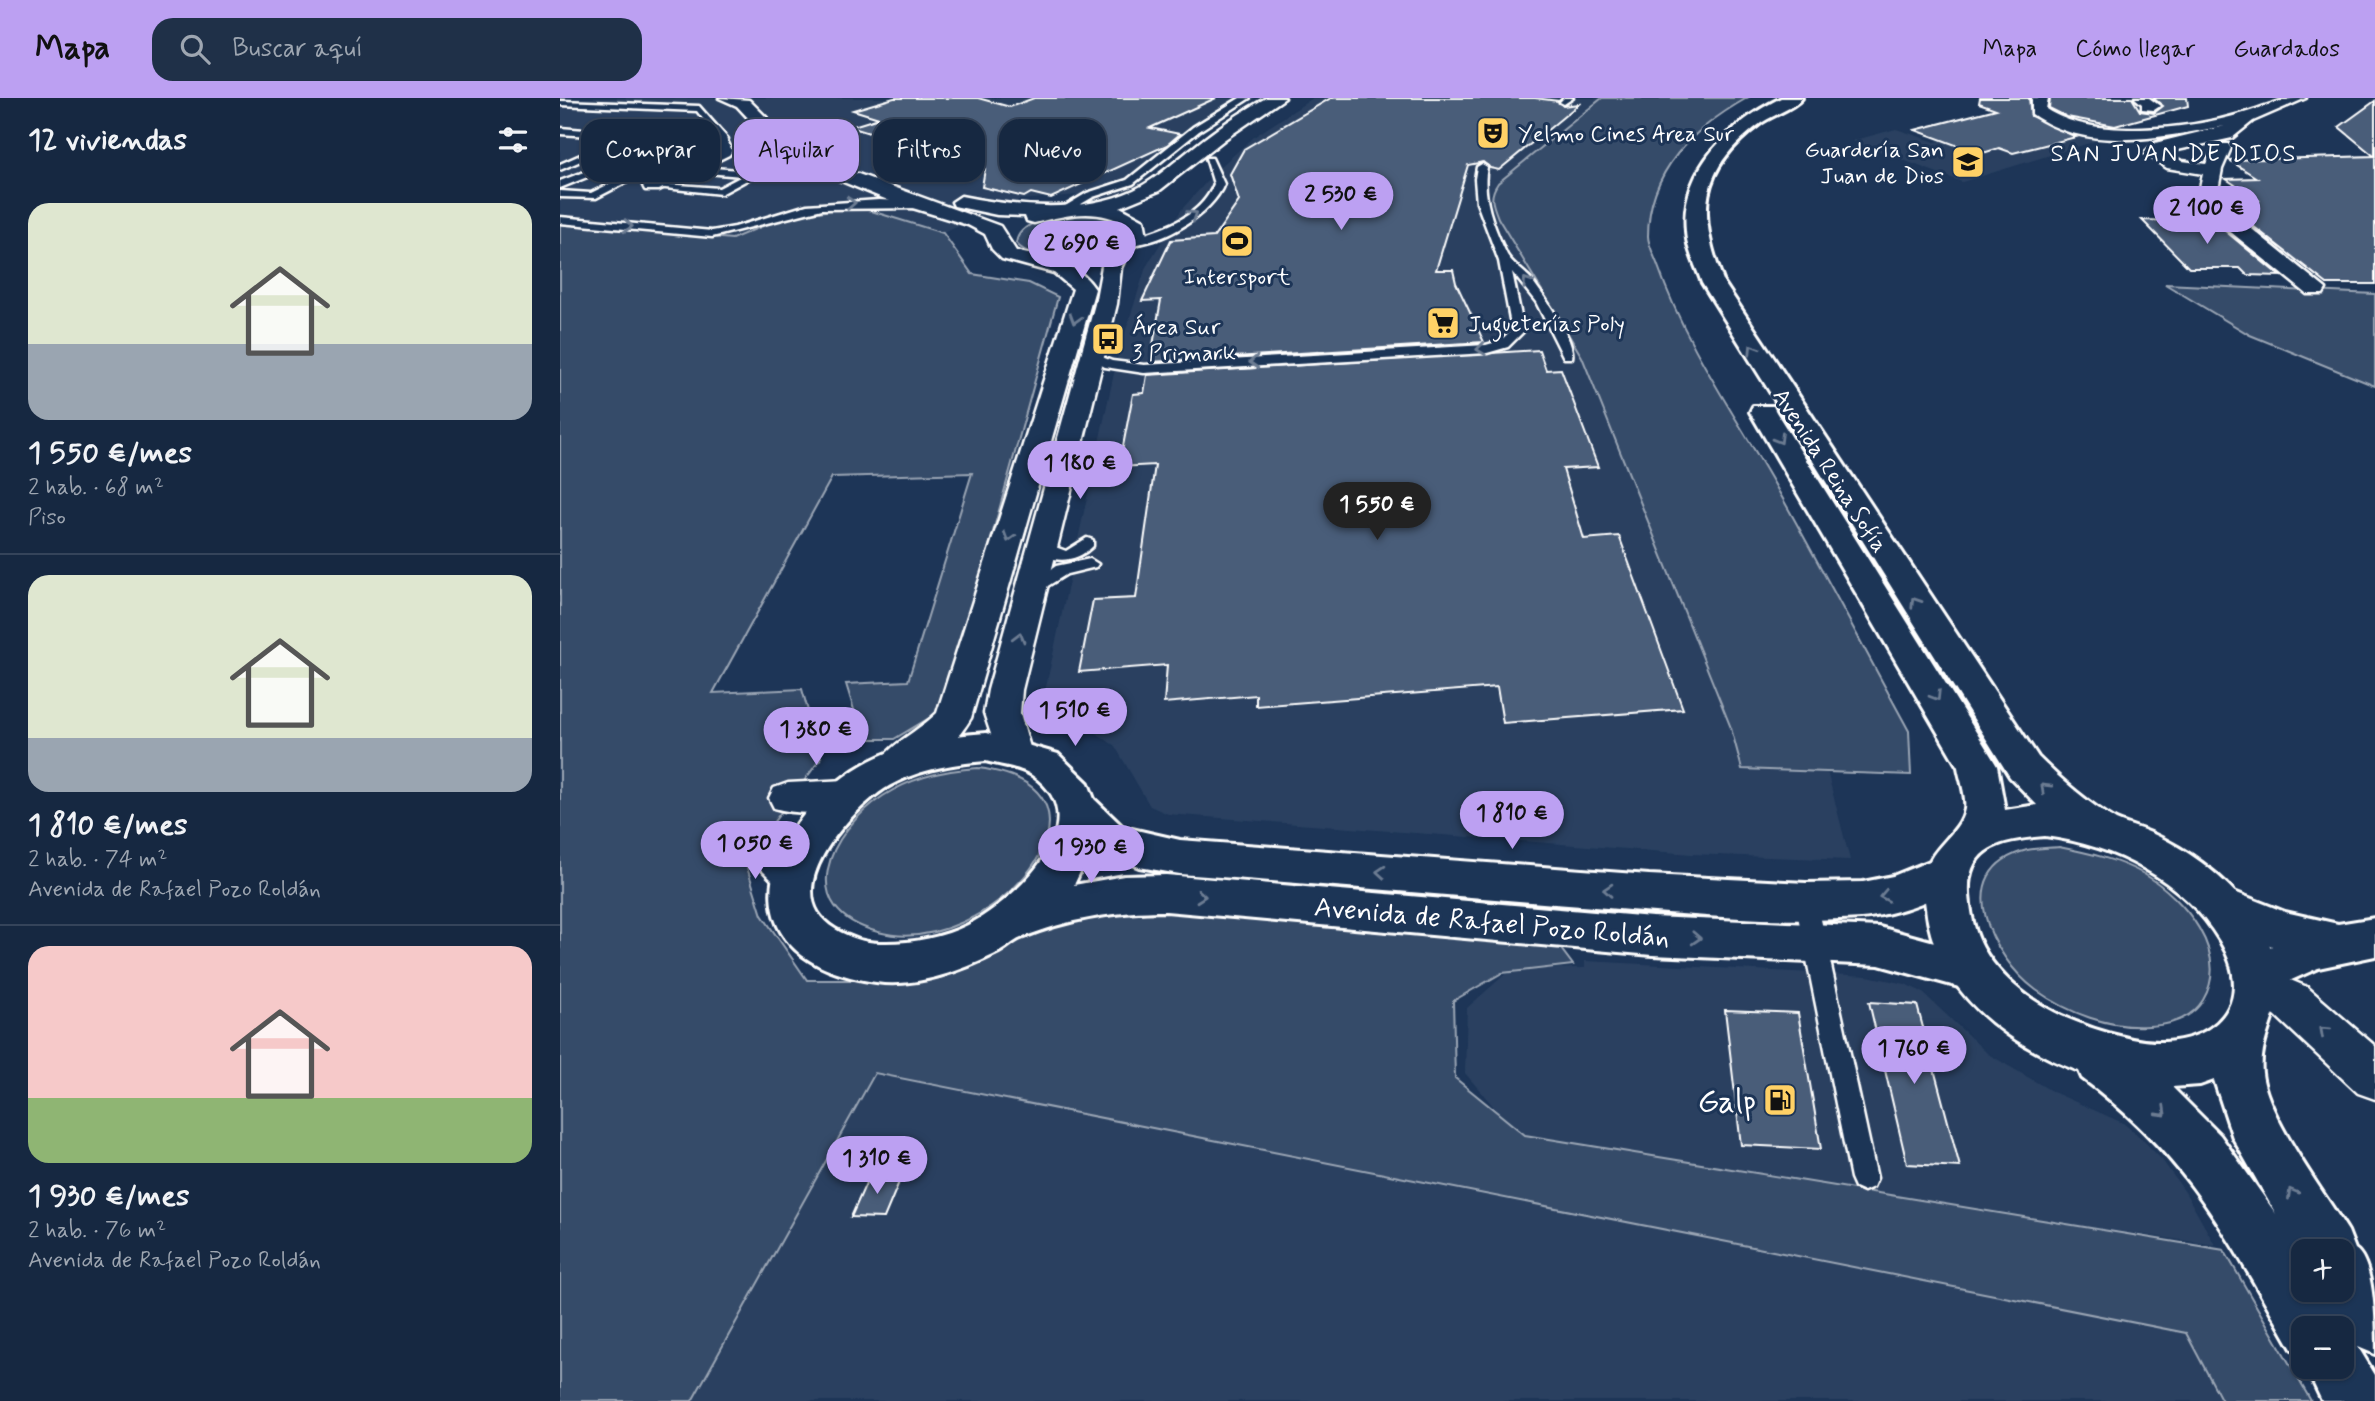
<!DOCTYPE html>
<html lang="es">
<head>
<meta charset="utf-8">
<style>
	body { margin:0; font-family:Mynerve,sans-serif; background:#1f3048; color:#f1f3f6; height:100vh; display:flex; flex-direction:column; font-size:26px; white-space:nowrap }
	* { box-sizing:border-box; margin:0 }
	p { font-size:23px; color:#9ea6b1 }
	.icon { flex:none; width:38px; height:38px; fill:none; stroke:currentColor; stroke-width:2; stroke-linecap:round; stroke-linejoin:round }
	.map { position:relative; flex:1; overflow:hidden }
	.drawer { display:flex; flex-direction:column; background:#162841; width:560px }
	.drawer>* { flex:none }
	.guide { position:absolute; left:21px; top:21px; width:665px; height:63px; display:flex; gap:14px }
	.controls { position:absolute; left:1731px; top:1141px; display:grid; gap:14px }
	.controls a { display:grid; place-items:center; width:63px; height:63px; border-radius:14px; background:#162841; box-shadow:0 2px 5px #0004,0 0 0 2px #35445a; font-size:35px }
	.price { position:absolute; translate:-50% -60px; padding:0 16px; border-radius:24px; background:#bca0f2; color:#111; font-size:23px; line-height:46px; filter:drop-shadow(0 2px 4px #0008) }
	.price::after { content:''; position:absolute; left:50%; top:42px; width:21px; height:16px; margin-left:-10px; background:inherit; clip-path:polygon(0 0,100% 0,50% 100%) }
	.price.active { background:#222; color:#fff }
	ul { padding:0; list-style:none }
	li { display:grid; align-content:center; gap:14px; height:371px; padding:0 28px }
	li+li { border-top:2px solid #35445a }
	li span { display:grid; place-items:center; height:217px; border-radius:21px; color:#555 }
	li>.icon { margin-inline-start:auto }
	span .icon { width:126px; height:126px; fill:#fffc; stroke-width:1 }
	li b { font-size:30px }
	h2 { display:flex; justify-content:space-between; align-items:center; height:84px; padding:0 28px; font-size:30px }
	.chip { padding:0 24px; border-radius:21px; background:#162841; box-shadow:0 2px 5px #0004,0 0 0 2px #35445a; font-size:24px; line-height:63px }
	.chip.active { background:#bca0f2; color:#111 }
	header { display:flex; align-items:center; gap:42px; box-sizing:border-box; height:98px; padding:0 35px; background:#bca0f2; color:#111 }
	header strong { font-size:33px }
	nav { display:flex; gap:38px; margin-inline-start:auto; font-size:24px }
	.search { width:490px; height:63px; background:#1f3048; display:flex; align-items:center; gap:18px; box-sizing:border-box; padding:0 24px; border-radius:21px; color:#9ea6b1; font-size:26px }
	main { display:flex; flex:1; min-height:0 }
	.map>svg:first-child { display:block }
	.built { fill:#2a4161 }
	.green { fill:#364b69; stroke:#9aa5b4; stroke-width:2 }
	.building { fill:#4a5d79; stroke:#fff; stroke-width:2 }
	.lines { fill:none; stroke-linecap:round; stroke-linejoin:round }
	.service-casing { stroke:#fff; stroke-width:5 }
	.pedestrian-casing { stroke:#fff; stroke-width:5 }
	.minor-casing { stroke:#fff; stroke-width:5 }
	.tertiary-casing { stroke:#fff; stroke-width:6 }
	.primary-casing { stroke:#fff; stroke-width:6 }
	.service { fill:#1d3557; fill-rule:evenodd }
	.pedestrian { fill:#1d3557; fill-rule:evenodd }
	.minor { fill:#1d3557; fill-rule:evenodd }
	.tertiary { fill:#1d3557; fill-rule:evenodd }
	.primary { fill:#1d3557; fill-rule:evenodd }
	.oneway { stroke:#6c7c92 }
	.labels { text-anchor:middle; stroke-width:6; stroke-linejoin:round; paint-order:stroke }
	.far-poi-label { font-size:23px; fill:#fff; stroke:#1d3557; text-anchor:start }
	.far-street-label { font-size:23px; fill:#fff; stroke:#1d3557 }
	.far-neighbourhood-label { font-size:24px; letter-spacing:2px; fill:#fff; stroke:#1d3557 }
	.street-label { font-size:28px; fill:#fff; stroke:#1d3557 }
	.near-poi-label { font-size:33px; fill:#fff; stroke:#1d3557; text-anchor:end }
</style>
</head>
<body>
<header>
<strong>Mapa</strong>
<div class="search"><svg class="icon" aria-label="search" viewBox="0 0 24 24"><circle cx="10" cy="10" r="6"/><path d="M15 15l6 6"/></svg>Buscar aquí</div>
<nav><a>Mapa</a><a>Cómo llegar</a><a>Guardados</a></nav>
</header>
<main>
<section class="drawer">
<h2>12 viviendas<svg class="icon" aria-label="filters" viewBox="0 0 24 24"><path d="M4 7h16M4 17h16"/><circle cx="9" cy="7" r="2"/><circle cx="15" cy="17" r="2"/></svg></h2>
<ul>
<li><span style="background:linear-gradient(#dfe7d0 65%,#9aa5b1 0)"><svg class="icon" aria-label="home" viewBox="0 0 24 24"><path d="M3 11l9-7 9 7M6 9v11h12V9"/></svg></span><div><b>1 550 €/mes</b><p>2 hab. · 68 m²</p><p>Piso</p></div></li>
<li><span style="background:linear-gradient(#dfe7d0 75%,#9aa5b1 0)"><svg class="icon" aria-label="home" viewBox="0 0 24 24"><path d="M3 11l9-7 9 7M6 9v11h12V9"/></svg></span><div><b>1 810 €/mes</b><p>2 hab. · 74 m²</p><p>Avenida de Rafael Pozo Roldán</p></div></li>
<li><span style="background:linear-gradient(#f6c9c9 70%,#8fb573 0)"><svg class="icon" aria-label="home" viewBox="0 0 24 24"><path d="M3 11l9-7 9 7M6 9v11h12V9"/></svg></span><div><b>1 930 €/mes</b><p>2 hab. · 76 m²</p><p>Avenida de Rafael Pozo Roldán</p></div></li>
</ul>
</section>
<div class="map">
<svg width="1815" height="1303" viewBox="0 0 1815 1303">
	<rect width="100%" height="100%" fill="#1d3557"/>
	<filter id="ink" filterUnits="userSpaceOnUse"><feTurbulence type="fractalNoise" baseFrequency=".0143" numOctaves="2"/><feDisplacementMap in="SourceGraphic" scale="14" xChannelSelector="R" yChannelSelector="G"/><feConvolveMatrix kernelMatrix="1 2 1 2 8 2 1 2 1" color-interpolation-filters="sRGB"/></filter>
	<g filter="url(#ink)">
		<g class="built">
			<polygon points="0,0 696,0 635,39 578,87 564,93 459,102 383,135 295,108 222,120 172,141 0,125"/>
			<polygon points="753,0 1042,0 938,85 931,95 932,104 938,120 1022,259 1171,630 1182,671 1267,673 1290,762 1132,756 608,716 590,708 555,648 535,634 490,612 484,603 486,589 558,257 586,169 622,111 659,70 694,39"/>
			<polygon points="1466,21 1536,43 1402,84 1292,43 1336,31 1375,44"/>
			<polygon points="1025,863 1307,878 1345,886 1362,894 1428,956 1493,994 1563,1025 1582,1041 1602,1062 1625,1094 1655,1147 968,1049 905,975 907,910 951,871 1025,870"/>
			<polygon points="314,975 1626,1235 1662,1303 132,1303"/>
		</g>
		<g class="green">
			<path d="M1042,0H1187C1134,30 1088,72 1088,138C1088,147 1095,159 1098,168C1125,246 1174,315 1215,387C1261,468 1304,551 1349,633L1351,677L1182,671L1171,630L1022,259L938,120C932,105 929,98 938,85Z"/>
			<polygon points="295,108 383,135 412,176 469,185 498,199 384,611 334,641 303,641 286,586 348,583 412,375 272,379 153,595 242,591 261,660 185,763 202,817 247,882 354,882 548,799 995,843 1013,867 942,875 893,903 895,980 965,1037 1664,1152 1751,1303 1662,1303 1626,1235 315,975 132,1303 0,1303 0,125 172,141 222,120"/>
			<path d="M511,117L543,118L562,126L564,135C549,158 474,169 456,145C459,123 493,119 511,117Z"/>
			<polygon points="1605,186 1815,196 1815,288 1690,237"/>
			<path d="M418,670C580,691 429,864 318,834C232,811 269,734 323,698C352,679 385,672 418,670Z"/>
			<path d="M1499,749C1529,755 1557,761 1584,776C1624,800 1671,855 1643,902C1632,920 1611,927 1589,928C1550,931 1508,915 1476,892C1432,860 1388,772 1467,752C1477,750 1489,750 1499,749Z"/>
		</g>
		<g class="building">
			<polygon points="334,0 418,0 450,9 474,0 656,0 590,30 620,36 607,47 491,100 471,95 464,99 422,89 425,71 290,29 319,20 293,12"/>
			<polygon points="771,0 975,0 998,3 1003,8 1019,6 939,72 930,70 923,64 908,67 876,172 893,172 896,185 924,244 590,264 601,202 582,203 611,142 654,139 679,103 670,76 684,51"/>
			<polygon points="1420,0 1469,0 1471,18 1516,39 1453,55 1439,50 1420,56 1355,32 1436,11 1419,5"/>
			<polygon points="1490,0 1572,0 1580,13 1594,15 1603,8 1593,0 1627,0 1628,8 1555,28 1507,19 1489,10"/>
			<polygon points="1815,3 1815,186 1767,186 1661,103 1698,102 1666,81 1697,80 1669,62 1814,58 1779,29"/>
			<polygon points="1619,117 1647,118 1720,178 1687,177 1680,170 1629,170 1582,122 1626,123"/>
			<polygon points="979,252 986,272 1001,271 1038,369 1003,371 1024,441 1059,438 1123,611 943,625 937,589 696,608 696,597 604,605 607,567 519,574 533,502 576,500 595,367 559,369 573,296 584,295 587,277"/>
			<polygon points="1309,904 1357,907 1400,1069 1347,1066"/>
			<polygon points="1165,912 1238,915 1261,1051 1181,1047"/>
			<polygon points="310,1076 342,1077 324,1120 291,1119"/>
		</g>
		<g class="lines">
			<defs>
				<g id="service">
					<polygon points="680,0 690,0 639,33 573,86 533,99 506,115 497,113 527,95 567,82 633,29"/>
					<polygon points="1004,0 1013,0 1004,6 1000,4"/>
					<polygon points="0,3 139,8 168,41 150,48 138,47 36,100 0,99 0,93 31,95 88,67 62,65 0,90 0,83 74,55 79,58 74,61 92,62 125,46 71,41 0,72 0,66 59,40 0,36 0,30 150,42 158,40 137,13 0,7"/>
					<path d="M646,60H652L664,86C652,116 600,149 567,146V142C601,131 640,121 654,86Z"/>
					<path d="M922,66L927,69C921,99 934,130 947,157C952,165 963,173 970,180C982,195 1016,242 1012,260H1004L976,204L952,174L964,233L948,249L927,255L584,275L545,269L526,259L532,255L552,263L584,267L926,247L940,243L952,232L939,163L917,105L915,81L917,69Z"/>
					<polygon points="126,68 193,73 198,76 161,96 87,88 92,85 159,90 182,78 123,73"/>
					<polygon points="319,102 363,104 368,107 363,110 262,111 152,139 0,125 0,119 152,133 175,129 247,107"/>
					<path d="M527,440L533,442V448C516,465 490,467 474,449L482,444L506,453Z"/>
					<polygon points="530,461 538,466 536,469 507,476 478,494 466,494 464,490 496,468"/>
					<polygon points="1246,794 1254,797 1257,803 1317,1080 1313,1089 1304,1093 1295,1089 1291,1080 1235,803 1238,797"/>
				</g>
				<polygon id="pedestrian" points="1575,0 1589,0 1600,8 1594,12 1582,11 1582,6"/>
				<g id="minor">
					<path d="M159,0L189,2L216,29L271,66L440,128L456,153C488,162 515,161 535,191L411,620C395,647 355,688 323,678L317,668C329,646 359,633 377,615L513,191L494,175L442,161L432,151L425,136L408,127L330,103L259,74L204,37L177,8Z"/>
					<path d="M706,0H725L665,41L599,93L560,109L584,122L587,138L569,153L561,170L557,206L462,592L460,615L471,653L466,663L453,666L440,663L424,615L428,592L535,206L543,163L533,162L530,158L567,136V128C539,108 505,117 474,125L467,123L465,118L437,117L394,108L392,104L401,98C455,109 523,116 574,92C597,81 615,63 635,48C657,30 681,14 706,0Z"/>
					<path d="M1472,0H1488L1486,11C1533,43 1631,31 1684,15C1708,8 1720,0 1746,0L1693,23L1672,40L1604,55L1622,63L1646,66L1656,46H1668L1671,50L1662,71L1656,102L1766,191L1763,196H1747L1639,108L1637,104L1643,76L1607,70L1584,55L1595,45L1665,28C1602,39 1529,56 1472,16Z"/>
					<polygon points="160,39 166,40 172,53 169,57 99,92 85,92 83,88 154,51 152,44"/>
					<path d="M287,682L301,687L306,697L301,707C276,715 239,718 214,710L209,700L214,690L228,685Z"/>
					<path d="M190,730C216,739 240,751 252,776L246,788L232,793L218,788L198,768L176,757L170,746L176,735Z"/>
					<polygon points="1697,868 1747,889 1815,948 1815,1001 1798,995 1715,917 1681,902 1675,888 1681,874"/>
				</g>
				<g id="tertiary">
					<path d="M426,635L498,656L528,685L534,701L563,729L620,742L1089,777L1246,785L1303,784L1333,778L1387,756L1402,761L1408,773C1395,799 1330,818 1301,820C1209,826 1113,815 1021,808C887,797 754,786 620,776L579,769L531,750L514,787L564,778L606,777L1092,819L1319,829L1426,858L1433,872L1426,886L1410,892L1319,867L1092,857L606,813C556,813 507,821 461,840C453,843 447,850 439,854C404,872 356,890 316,884C167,863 193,739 294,672C332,647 382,638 426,635ZM426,663C440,667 460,669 472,677C541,724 454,803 408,827C382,840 349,846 320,845C305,845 288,839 275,831C215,795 288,715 324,691C355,672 390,666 426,663Z"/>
					<polygon points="1659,788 1725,814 1778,826 1815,820 1815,858 1758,870 1696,898 1680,892 1673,878 1680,864 1712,848 1644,819 1637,806 1644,793"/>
				</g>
				<path id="primary" d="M1221,0H1242C1233,11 1214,16 1201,25C1137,72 1137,116 1164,185L1478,659C1501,682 1528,705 1556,722C1567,727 1580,730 1591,735C1626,751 1660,775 1684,805C1701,827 1726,869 1719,898C1713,924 1699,947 1702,975C1706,1017 1764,1095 1788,1133L1795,1151C1815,1164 1815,1229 1815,1256L1798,1249L1815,1277V1303H1762L1746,1269H1782V1242L1794,1247L1778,1221L1782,1230V1231L1743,1230V1255L1732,1251C1668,1140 1629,1059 1522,980L1519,973C1446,946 1375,892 1366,810C1365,802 1363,792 1364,783C1366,750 1400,738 1405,711C1407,699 1400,681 1398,669L1190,314L1193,308H1213L1216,314L1431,658L1437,668L1445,712L1477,707L1450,679L1142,185C1136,168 1127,151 1126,133C1120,72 1170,25 1221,0ZM1485,738C1554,747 1623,781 1660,843C1703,915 1639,956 1572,941C1525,931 1471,910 1439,872C1421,852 1413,832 1410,806C1402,750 1437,742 1485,738ZM1654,982L1673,1040L1716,1116L1660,1037L1612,989L1640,987ZM1743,1153H1782V1192H1743Z"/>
			</defs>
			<use href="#service" class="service-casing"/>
			<use href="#pedestrian" class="pedestrian-casing"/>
			<use href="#minor" class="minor-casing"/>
			<use href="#tertiary" class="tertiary-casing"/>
			<use href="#primary" class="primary-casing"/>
			<use href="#service" class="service"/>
			<use href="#pedestrian" class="pedestrian"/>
			<use href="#minor" class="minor"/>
			<use href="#tertiary" class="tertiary"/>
			<use href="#primary" class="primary"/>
		</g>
		<defs><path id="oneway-chevron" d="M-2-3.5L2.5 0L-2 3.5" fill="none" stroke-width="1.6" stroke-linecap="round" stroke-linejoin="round" transform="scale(1.75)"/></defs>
		<g class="oneway">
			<use href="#oneway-chevron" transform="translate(291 105) rotate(-3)"/>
			<use href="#oneway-chevron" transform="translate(633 117) rotate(-33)"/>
			<use href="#oneway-chevron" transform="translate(68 128) rotate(5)"/>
			<use href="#oneway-chevron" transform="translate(967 184) rotate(-125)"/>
			<use href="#oneway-chevron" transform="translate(515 221) rotate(107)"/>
			<use href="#oneway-chevron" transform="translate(921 251) rotate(173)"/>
			<use href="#oneway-chevron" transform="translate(1193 251) rotate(-122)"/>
			<use href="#oneway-chevron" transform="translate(694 264) rotate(177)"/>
			<use href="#oneway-chevron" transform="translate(1219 341) rotate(59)"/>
			<use href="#oneway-chevron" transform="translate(449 439) rotate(107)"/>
			<use href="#oneway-chevron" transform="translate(1355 504) rotate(-123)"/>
			<use href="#oneway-chevron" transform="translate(459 539) rotate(-75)"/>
			<use href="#oneway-chevron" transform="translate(1376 598) rotate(58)"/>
			<use href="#oneway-chevron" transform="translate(1485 690) rotate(-136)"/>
			<use href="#oneway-chevron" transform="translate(821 774) rotate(-176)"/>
			<use href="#oneway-chevron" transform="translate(1048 792) rotate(-176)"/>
			<use href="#oneway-chevron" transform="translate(641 798) rotate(5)"/>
			<use href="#oneway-chevron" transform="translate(1324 798) rotate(169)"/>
			<use href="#oneway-chevron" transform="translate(1136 840) rotate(3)"/>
			<use href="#oneway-chevron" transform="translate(1764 933) rotate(-138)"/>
			<use href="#oneway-chevron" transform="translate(1602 1014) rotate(44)"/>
			<use href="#oneway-chevron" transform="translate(1732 1095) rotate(-120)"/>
		</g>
	</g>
	<defs>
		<symbol id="theatre-square" viewBox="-11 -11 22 22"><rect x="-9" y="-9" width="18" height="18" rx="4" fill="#ffd166" stroke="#1d3557"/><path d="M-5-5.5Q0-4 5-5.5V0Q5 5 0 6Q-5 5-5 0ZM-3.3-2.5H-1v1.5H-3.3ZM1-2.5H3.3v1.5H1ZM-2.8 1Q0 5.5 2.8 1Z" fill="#111"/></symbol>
		<symbol id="school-square" viewBox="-11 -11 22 22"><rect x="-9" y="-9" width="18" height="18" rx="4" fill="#ffd166" stroke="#1d3557"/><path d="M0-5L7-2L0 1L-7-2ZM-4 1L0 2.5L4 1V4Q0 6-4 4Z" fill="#111"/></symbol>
		<symbol id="stadium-square" viewBox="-11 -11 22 22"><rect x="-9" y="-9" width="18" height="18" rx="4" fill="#ffd166" stroke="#1d3557"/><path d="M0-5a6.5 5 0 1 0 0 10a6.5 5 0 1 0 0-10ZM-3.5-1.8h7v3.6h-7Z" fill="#111"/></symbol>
		<symbol id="supermarket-square" viewBox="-11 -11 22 22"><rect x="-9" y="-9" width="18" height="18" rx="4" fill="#ffd166" stroke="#1d3557"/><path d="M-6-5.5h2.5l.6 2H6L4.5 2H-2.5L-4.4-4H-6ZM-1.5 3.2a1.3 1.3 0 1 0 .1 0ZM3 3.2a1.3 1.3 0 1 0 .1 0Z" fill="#111"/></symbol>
		<symbol id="bus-square" viewBox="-11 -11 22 22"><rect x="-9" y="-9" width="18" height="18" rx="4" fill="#ffd166" stroke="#1d3557"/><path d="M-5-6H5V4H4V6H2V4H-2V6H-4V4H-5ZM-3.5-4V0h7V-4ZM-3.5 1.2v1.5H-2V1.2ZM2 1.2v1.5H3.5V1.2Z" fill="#111"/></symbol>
		<symbol id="fuel-square" viewBox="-11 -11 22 22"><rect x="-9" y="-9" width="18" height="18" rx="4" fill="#ffd166" stroke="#1d3557"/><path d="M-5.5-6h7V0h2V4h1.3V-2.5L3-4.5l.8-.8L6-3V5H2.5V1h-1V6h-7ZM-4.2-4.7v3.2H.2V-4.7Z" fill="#111"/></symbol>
	</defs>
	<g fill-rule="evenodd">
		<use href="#theatre-square" x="914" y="16" width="38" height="38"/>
		<use href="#school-square" x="1389" y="45" width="38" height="38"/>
		<use href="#stadium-square" x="658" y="124" width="38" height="38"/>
		<use href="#supermarket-square" x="864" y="206" width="38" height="38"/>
		<use href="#bus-square" x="529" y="222" width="38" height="38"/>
		<use href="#fuel-square" x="1201" y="983" width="38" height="38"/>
	</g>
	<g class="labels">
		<g class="far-poi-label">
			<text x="958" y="43">Yelmo Cines Area Sur</text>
			<text x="1384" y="59" text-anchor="end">Guardería San<tspan x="1384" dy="26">Juan de Dios</tspan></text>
			<text x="677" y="186" text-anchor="middle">Intersport</text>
			<text x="908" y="233">Jugueterías Poly</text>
			<text x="572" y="236">Área Sur<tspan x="572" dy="26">3 Primark</tspan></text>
		</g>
		<g class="far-street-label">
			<text transform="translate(1271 372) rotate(57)" y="8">Avenida Reina Sofía</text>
		</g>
		<g class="far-neighbourhood-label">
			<text x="1614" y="63">SAN JUAN DE DIOS</text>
		</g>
		<g class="street-label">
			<text transform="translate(932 823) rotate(5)" y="10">Avenida de Rafael Pozo Roldán</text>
		</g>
		<g class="near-poi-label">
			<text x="1196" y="1014">Galp</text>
		</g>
	</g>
</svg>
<div class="controls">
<a>+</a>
<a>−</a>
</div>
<b class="price" style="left:781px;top:134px">2 530 €</b>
<b class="price" style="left:1647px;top:148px">2 100 €</b>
<b class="price" style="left:522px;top:183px">2 690 €</b>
<b class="price" style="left:520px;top:403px">1 180 €</b>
<b class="price active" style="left:817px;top:444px">1 550 €</b>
<b class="price" style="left:515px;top:650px">1 510 €</b>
<b class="price" style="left:256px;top:669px">1 380 €</b>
<b class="price" style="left:952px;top:753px">1 810 €</b>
<b class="price" style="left:195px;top:783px">1 050 €</b>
<b class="price" style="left:531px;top:787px">1 930 €</b>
<b class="price" style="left:1354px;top:988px">1 760 €</b>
<b class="price" style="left:317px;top:1098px">1 310 €</b>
<div class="guide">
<a class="chip">Comprar</a>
<a class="chip active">Alquilar</a>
<a class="chip">Filtros</a>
<a class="chip">Nuevo</a>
</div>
</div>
</main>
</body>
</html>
